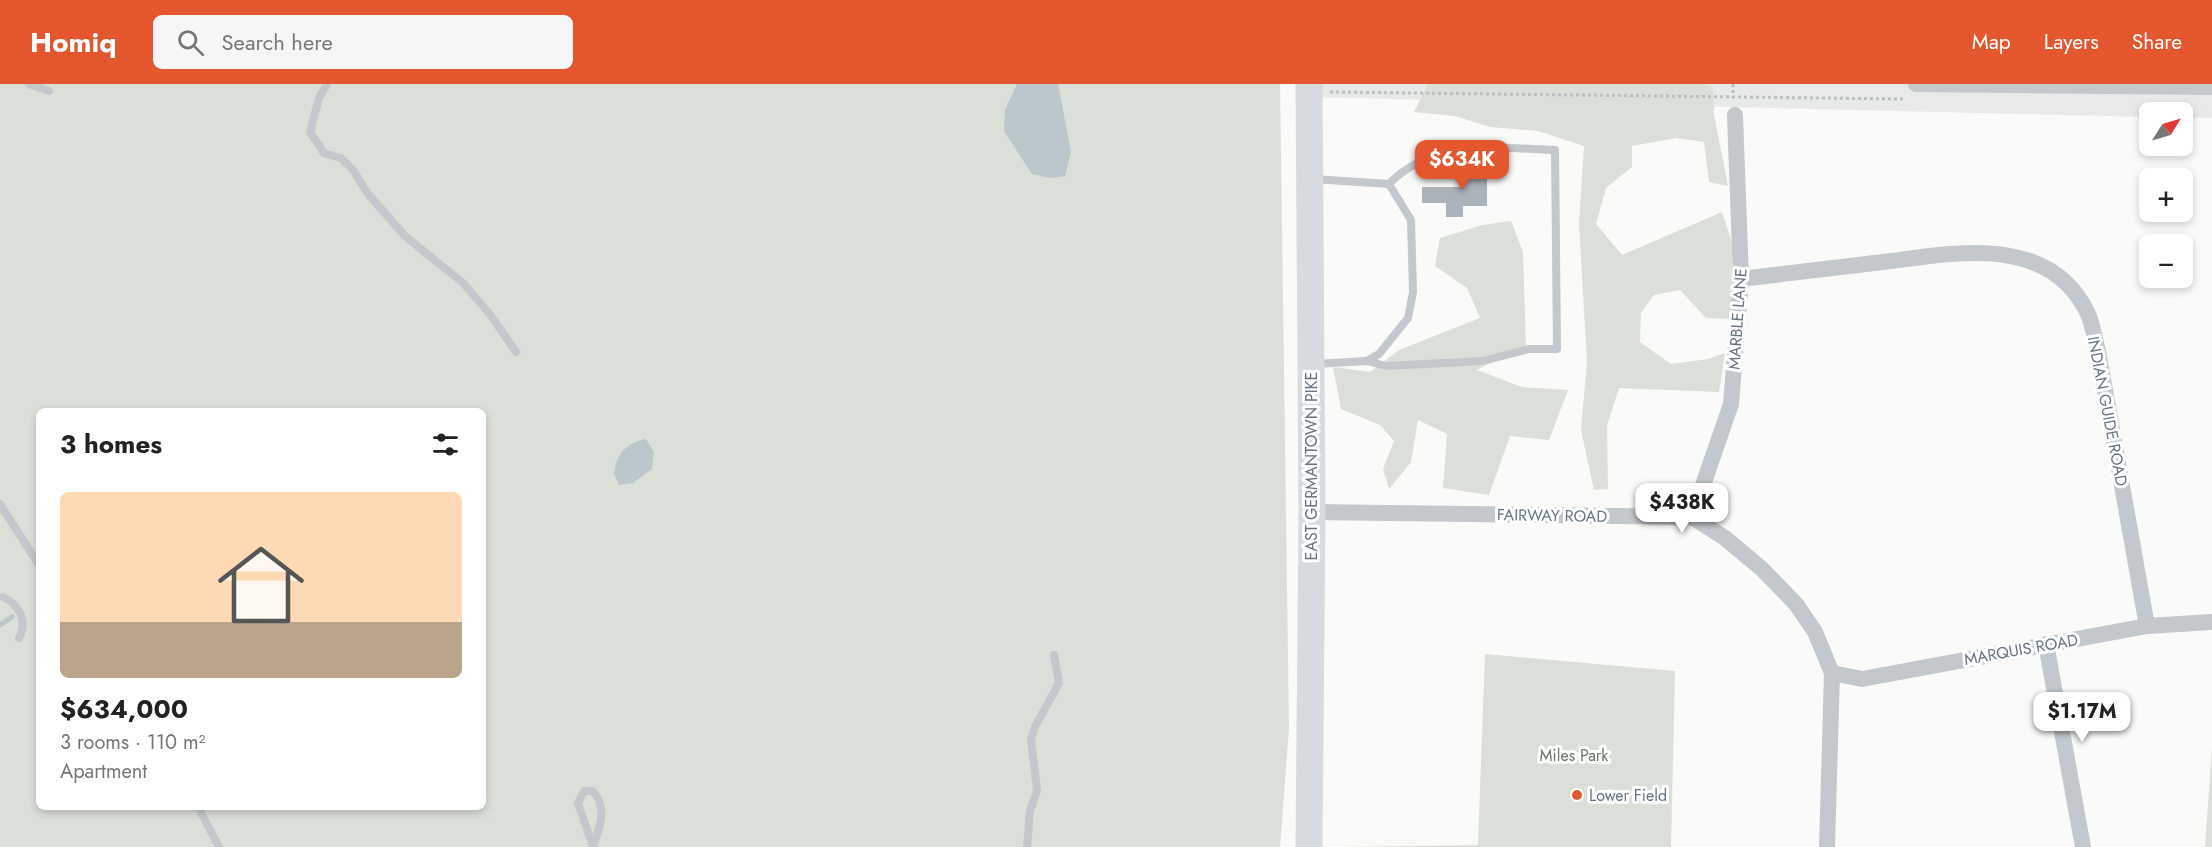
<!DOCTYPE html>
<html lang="en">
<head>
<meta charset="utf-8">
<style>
	body { margin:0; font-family:Jost,sans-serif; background:#f6f6f6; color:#222; height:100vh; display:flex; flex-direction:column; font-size:22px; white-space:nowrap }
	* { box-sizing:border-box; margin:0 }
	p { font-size:20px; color:#767676 }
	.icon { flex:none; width:33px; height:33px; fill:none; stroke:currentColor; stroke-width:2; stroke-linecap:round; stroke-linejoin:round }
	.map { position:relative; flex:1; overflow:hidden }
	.details { position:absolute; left:36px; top:324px; width:450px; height:402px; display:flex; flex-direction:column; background:#fff; border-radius:9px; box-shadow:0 3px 9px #0003 }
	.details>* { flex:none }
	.needle { width:39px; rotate:53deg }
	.fabs { position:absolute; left:2139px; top:18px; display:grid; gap:12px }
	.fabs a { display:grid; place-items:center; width:54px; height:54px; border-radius:9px; background:#fff; box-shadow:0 3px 9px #0003; font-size:30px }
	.price { position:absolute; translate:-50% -51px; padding:0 14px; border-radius:12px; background:#fff; color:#222; font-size:20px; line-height:39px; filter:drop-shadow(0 2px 3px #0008) }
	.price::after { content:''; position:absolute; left:50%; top:36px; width:18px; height:14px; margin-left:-9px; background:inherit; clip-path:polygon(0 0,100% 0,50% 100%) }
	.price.on { background:#e4572e; color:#fff }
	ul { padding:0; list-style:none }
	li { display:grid; align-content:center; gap:12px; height:318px; padding:0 24px }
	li+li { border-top:2px solid #e0e0e0 }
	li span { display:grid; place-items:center; height:186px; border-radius:9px; color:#555 }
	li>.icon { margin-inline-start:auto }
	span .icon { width:108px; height:108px; fill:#fffc; stroke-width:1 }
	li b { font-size:26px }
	h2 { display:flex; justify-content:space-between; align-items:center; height:72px; padding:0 24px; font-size:26px }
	header { display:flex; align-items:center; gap:36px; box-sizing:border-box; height:84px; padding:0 30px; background:#e4572e; color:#fff }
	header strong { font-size:28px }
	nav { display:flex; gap:33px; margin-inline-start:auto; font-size:21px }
	.search { width:420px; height:54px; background:#f6f6f6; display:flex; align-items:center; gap:15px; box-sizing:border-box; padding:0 21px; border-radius:9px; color:#767676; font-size:22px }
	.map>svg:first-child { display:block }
	.built { fill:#e8e9e9 }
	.green { fill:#dadfd7; fill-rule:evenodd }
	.water { fill:#bbc7cb }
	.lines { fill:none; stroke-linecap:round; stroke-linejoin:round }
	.stream { stroke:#bbc7cb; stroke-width:5 }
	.building { fill:#aab3b9 }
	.path { stroke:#bbbfc2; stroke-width:3; stroke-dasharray:3 3; stroke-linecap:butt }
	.lane { stroke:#c3c8cc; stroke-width:8 }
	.street { stroke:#c3c8cc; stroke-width:16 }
	.primary { stroke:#d6dbdf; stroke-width:27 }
	.poi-dot { fill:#e4572e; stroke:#fff; stroke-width:2 }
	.labels { text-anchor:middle; stroke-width:6; stroke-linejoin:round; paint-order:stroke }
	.street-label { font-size:16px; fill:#657683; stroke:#fff }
	.park-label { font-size:16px; fill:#687a64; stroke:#fff }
	.poi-label { font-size:16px; fill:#657683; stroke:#fff; text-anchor:start }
</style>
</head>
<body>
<header>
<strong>Homiq</strong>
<div class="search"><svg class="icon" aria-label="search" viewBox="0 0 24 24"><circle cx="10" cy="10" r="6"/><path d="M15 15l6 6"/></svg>Search here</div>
<nav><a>Map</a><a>Layers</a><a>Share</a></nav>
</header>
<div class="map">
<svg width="2212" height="763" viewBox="0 0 2212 763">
	<rect width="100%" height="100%" fill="#fafaf8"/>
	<polygon class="built" points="1310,0 2212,0 2212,34 2183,33 2182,28 2150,28 2149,33 1310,13"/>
	<g class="green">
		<path d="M0,0H1280L1289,645L1280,763H0ZM39,327H483V723H39Z"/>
		<polygon points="1428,0 1702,0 1713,3 1714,31 1728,102 1709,98 1704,58 1676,54 1632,62 1632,83 1606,104 1596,140 1622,171 1722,128 1732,159 1732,235 1706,234 1680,206 1654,211 1641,229 1640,258 1671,280 1708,275 1725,269 1719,308 1619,304 1607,342 1608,405 1594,406 1581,346 1587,278 1579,139 1584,62 1538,47 1490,43 1455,32 1414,28"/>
		<polygon points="1511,137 1523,168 1526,267 1502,272 1477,286 1522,303 1568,306 1549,356 1510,352 1489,411 1443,404 1447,350 1418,336 1411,378 1389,405 1383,385 1394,357 1380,341 1341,325 1333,283 1370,288 1399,266 1480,234 1467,204 1435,182 1440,154 1482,141"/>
		<polygon points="1485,570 1675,587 1671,763 1341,763 1478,761"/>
		<polygon points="2212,665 2212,763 2205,763"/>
	</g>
	<g class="water">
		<polygon points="1017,0 1058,0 1071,68 1065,92 1050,94 1032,90 1004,47 1005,26"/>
		<path d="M646,355L654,368L652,385L633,399L619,401L614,390C616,370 626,359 646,355Z"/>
	</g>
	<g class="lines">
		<polyline class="stream" points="0,541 12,533"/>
	</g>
	<polygon class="building" points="1462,78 1487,78 1487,122 1463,122 1463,133 1446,133 1446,119 1422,119 1422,103 1463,103"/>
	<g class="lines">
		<g class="path">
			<polyline points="1733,0 1733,14"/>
			<polyline points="1330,8 1903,15"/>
		</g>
		<g class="lane">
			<polyline points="29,0 49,7"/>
			<polyline points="327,0 319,14 310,48 324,69 341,74 353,86 368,110 405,152 463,199 489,229 516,268"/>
			<polyline points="1313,95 1389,100"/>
			<polyline points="1367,277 1379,270 1408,234 1413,208 1411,136 1389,100"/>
			<path d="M1315,280L1367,277L1386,282L1483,277L1529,265H1557L1555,66C1496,64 1434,54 1389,100"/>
			<polyline points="0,420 39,481"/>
			<path d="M3,513C20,521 28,538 19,554"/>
			<path d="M584,707H593C608,725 600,742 593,763L578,719Z"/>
			<polyline points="198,723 219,763"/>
			<polyline points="1027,763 1030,727 1037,707 1031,655 1035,643 1059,599 1054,571"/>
		</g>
		<g class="street">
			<polyline points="1916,0 2212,3"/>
			<path d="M1741,195C1791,189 1841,183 1891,177C1960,168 2053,151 2089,232C2093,243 2095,256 2098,267L2147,542"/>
			<polyline points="1312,428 1692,433 1725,454 1762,485 1796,520 1815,548 1832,589 1827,763"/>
			<polyline points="1692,433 1731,320 1741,195 1735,31"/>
			<polyline points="2046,560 2083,763"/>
			<polyline points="1832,589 1862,595 2147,542 2212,538"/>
		</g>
		<polyline class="primary" points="1309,763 1312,428 1309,0"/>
	</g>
	<circle class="poi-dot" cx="1577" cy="711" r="6"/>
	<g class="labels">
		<g class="street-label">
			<text transform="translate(1737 235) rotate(-86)" y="6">MARBLE LANE</text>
			<text transform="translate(2108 327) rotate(79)" y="6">INDIAN GUIDE ROAD</text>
			<text transform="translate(1311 382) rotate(-90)" y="6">EAST GERMANTOWN PIKE</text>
			<text transform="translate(1552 431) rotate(1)" y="6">FAIRWAY ROAD</text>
			<text transform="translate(2021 565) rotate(-10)" y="6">MARQUIS ROAD</text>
		</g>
		<g class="park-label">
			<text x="1574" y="677">Miles Park</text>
		</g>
		<g class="poi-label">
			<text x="1589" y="717">Lower Field</text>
		</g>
	</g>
</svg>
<div class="fabs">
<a><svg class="needle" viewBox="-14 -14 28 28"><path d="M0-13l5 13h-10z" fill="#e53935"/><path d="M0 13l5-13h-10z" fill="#767676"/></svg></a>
<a>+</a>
<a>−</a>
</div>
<b class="price on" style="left:1462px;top:107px">$634K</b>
<b class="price" style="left:1682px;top:450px">$438K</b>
<b class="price" style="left:2082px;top:659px">$1.17M</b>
<section class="details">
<h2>3 homes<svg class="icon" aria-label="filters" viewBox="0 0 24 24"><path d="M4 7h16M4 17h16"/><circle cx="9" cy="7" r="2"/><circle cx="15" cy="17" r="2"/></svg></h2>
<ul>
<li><span style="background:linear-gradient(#ffd9b3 70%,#b9a48a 0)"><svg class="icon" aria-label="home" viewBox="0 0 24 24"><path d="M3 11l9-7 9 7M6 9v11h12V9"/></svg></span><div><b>$634,000</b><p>3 rooms · 110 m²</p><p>Apartment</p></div></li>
</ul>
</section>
</div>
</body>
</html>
